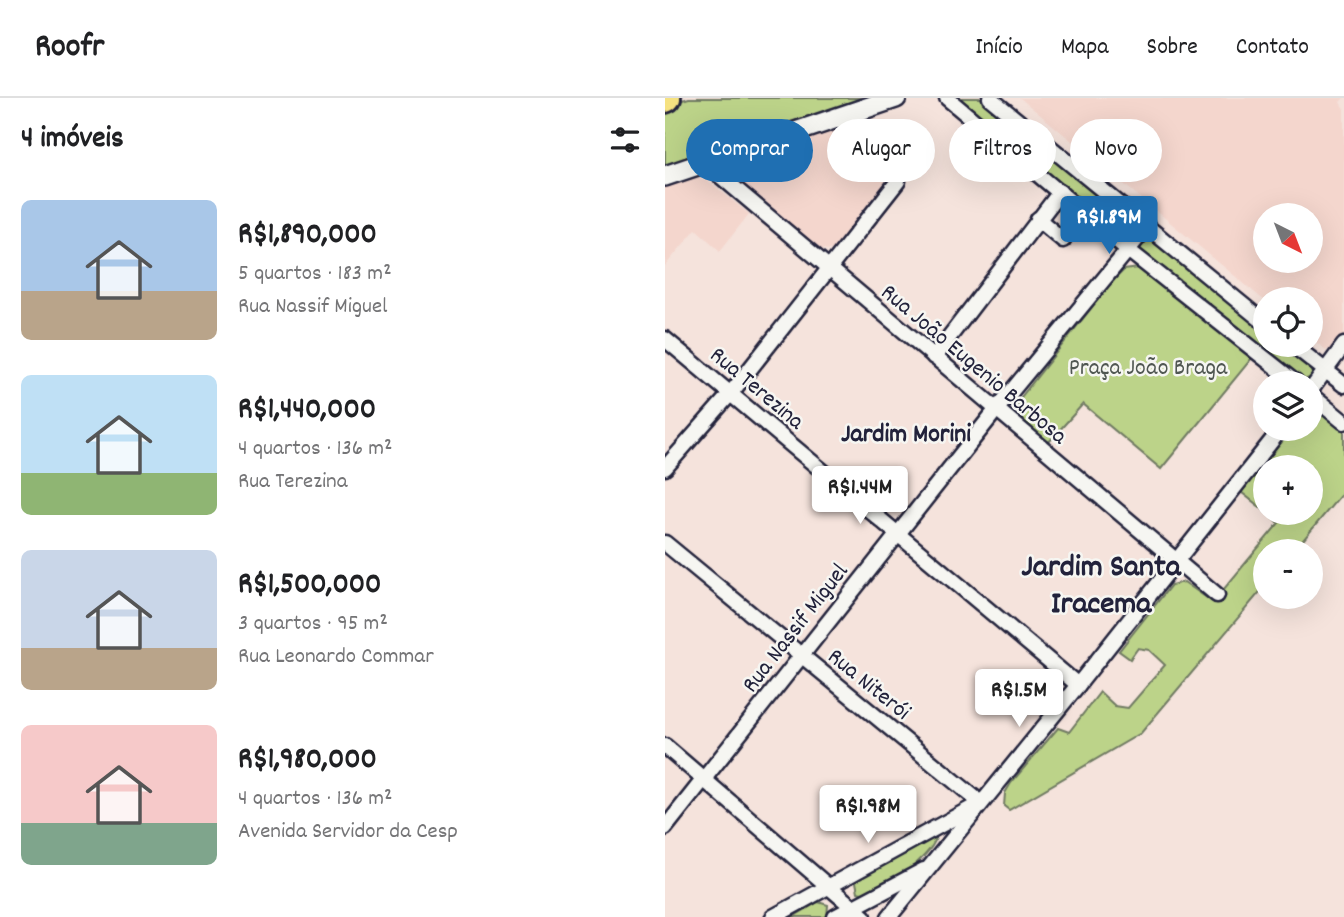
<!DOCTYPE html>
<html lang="pt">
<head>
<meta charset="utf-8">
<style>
	body { margin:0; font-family:Dekko,sans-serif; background:#f6f6f6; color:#202124; height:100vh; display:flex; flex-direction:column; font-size:26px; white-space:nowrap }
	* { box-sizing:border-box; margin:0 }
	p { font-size:23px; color:#757577 }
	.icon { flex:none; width:38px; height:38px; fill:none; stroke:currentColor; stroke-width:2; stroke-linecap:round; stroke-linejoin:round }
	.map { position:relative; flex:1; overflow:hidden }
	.drawer { display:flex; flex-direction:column; background:#fff; width:665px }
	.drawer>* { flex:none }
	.hud { position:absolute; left:21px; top:21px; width:553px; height:63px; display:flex; gap:14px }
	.needle { width:46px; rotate:138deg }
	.buttons { position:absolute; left:588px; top:105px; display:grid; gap:14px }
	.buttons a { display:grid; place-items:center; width:70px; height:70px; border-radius:50%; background:#fff; box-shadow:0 7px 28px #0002; font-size:35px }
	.price { position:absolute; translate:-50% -60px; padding:0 16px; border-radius:7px; background:#fff; color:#222; font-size:23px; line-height:46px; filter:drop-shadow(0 2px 4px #0008) }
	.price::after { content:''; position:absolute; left:50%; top:42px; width:21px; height:16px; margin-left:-10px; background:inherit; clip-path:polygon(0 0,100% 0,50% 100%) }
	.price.selected { background:#1f6fb2; color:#fff }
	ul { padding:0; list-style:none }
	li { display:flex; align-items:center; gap:21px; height:175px; padding:0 21px }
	li span { display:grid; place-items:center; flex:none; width:196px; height:140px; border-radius:10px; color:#555 }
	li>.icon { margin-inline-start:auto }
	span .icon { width:84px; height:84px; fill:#fffc; stroke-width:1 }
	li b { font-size:30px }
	h2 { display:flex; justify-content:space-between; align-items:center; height:84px; padding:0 21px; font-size:30px }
	.tag { padding:0 24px; border-radius:32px; background:#fff; box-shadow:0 7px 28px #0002; font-size:24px; line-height:63px }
	.tag.selected { background:#1f6fb2; color:#fff }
	header { display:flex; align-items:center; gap:42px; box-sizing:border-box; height:98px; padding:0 35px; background:#fff; border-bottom:2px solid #e0e0e0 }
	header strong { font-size:33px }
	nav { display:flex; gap:38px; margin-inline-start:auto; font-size:24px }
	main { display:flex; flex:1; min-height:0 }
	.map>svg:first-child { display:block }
	.built { fill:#f4d6cd; fill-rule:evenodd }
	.green { fill:#bcd389; stroke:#6f7a62; stroke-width:2 }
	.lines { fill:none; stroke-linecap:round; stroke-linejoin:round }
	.street-casing { stroke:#22223b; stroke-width:19 }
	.secondary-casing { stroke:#22223b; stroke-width:24 }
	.highway-casing { stroke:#22223b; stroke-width:32 }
	.street { stroke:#f6f6f2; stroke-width:14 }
	.secondary { stroke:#f6f6f2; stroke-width:19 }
	.highway { stroke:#f6e281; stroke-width:26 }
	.labels { text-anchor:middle; stroke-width:5; stroke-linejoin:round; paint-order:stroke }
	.street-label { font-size:24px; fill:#22223b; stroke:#f6f6f2 }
	.park-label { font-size:24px; fill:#505752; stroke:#f6f6f2 }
	.neighbourhood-label { font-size:26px; font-weight:bold; fill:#22223b; stroke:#f6f6f2 }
	.district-label { font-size:32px; font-weight:bold; fill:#22223b; stroke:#f6f6f2 }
</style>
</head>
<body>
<header>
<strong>Roofr</strong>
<nav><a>Início</a><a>Mapa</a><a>Sobre</a><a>Contato</a></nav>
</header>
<main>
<section class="drawer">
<h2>4 imóveis<svg class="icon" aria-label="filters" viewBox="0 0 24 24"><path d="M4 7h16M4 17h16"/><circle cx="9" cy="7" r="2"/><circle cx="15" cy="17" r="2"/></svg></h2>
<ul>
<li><span style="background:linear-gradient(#a9c7e8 65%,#b9a48a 0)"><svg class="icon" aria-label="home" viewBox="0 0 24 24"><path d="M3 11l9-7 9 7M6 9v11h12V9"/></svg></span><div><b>R$1,890,000</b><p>5 quartos · 183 m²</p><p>Rua Nassif Miguel</p></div></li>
<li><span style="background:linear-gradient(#bfe0f5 70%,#8fb573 0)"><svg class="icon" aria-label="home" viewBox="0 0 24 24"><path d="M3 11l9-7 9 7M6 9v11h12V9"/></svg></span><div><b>R$1,440,000</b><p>4 quartos · 136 m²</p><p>Rua Terezina</p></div></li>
<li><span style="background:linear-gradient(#c9d6e8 70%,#b9a48a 0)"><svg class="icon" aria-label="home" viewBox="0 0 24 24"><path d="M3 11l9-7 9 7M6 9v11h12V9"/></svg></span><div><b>R$1,500,000</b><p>3 quartos · 95 m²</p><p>Rua Leonardo Commar</p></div></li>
<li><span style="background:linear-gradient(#f6c9c9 70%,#7fa58c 0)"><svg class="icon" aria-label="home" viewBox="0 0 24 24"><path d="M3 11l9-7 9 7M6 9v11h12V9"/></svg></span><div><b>R$1,980,000</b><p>4 quartos · 136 m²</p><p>Avenida Servidor da Cesp</p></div></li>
</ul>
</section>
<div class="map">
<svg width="679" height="819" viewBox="0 0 679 819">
	<rect width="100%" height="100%" fill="#f5e3dc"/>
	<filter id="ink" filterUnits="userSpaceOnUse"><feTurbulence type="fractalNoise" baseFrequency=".0143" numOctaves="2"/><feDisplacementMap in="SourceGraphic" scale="14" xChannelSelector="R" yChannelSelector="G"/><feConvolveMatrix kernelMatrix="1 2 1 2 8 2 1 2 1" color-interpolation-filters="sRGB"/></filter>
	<g filter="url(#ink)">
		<g class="built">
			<path d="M355,0H679L675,4L679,11V238L671,249L661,252L646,240V201L600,203ZM600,117H646V163H600Z"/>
			<polygon points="201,21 243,56 167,152 156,151 62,74 64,66"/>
			<polygon points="23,78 41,81 84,116 55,153 31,131 0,168 0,85"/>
		</g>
		<g class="green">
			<polygon points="24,0 205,0 0,69 0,7"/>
			<polygon points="290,0 318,0 471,127 473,134 466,141 458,141"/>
			<polygon points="479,142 488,142 600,233 600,247 618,247 647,271 648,279 638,282 478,159 475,149"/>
			<path d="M474,170L587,260L496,371L418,306L383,345C371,334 348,322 353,303L447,184L459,172Z"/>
			<polygon points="652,309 679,332 679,393 629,453 600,453 600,488 476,635 344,712 339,708 340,695 346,685 393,630 404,634 435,594 450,608 463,610 500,567 484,552 473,550 465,561 454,553 506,487 519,484 549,505 554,505 559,499 558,492 614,425 602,415 646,415 646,369 600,369 600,413 576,394 626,331 646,331 646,311"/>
			<path d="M265,738L271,740C265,760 212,802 193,794L191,784L194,778Z"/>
			<polygon points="153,804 163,807 162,819 128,819"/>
		</g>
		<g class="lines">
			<defs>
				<g id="street">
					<polyline points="282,0 463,152 631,285"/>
					<polyline points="325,0 600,225"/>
					<polyline points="40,65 552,497"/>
					<polyline points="373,121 398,142"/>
					<polyline points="0,241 413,587"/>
					<polyline points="628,247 679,287"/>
					<polyline points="269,259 395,94"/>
					<polyline points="646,292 679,247"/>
					<polyline points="646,297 679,324"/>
					<polyline points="0,370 66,295 233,83"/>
					<polyline points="0,445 316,705 108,819"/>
					<polyline points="0,648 199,819"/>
					<polyline points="0,730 331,312 481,130"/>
					<polyline points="170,819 259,772"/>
					<polyline points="224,819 413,587 616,331"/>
				</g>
				<polyline id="secondary" points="0,78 231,0"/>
				<polyline id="highway" points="0,1 2,0"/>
			</defs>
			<use href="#street" class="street-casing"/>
			<use href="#secondary" class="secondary-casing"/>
			<use href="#highway" class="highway-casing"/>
			<use href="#street" class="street"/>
			<use href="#secondary" class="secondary"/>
			<use href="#highway" class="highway"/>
		</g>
	</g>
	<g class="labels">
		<g class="street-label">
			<text transform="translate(310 265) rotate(40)" y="8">Rua João Eugenio Barbosa</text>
			<text transform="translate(93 289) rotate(40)" y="8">Rua Terezina</text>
			<text transform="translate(129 529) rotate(-52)" y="8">Rua Nassif Miguel</text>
			<text transform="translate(205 585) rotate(39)" y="8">Rua Niterói</text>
		</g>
		<g class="park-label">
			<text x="483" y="276">Praça João Braga</text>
		</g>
		<g class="neighbourhood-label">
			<text x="241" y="343">Jardim Morini</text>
		</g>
		<g class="district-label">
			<text x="436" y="477">Jardim Santa<tspan x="436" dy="37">Iracema</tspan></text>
		</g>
	</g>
</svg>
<div class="buttons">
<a><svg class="needle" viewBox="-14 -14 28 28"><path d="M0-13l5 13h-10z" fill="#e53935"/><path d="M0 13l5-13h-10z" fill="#757577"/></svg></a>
<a><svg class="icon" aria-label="locate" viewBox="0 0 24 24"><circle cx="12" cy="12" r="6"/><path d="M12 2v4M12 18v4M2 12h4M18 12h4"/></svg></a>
<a><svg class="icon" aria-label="layers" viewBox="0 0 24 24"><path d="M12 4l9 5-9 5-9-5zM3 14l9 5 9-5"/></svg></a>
<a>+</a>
<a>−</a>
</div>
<b class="price selected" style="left:444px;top:158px">R$1.89M</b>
<b class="price" style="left:195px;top:428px">R$1.44M</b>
<b class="price" style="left:354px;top:631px">R$1.5M</b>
<b class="price" style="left:203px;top:747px">R$1.98M</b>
<div class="hud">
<a class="tag selected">Comprar</a>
<a class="tag">Alugar</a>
<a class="tag">Filtros</a>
<a class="tag">Novo</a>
</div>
</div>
</main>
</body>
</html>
